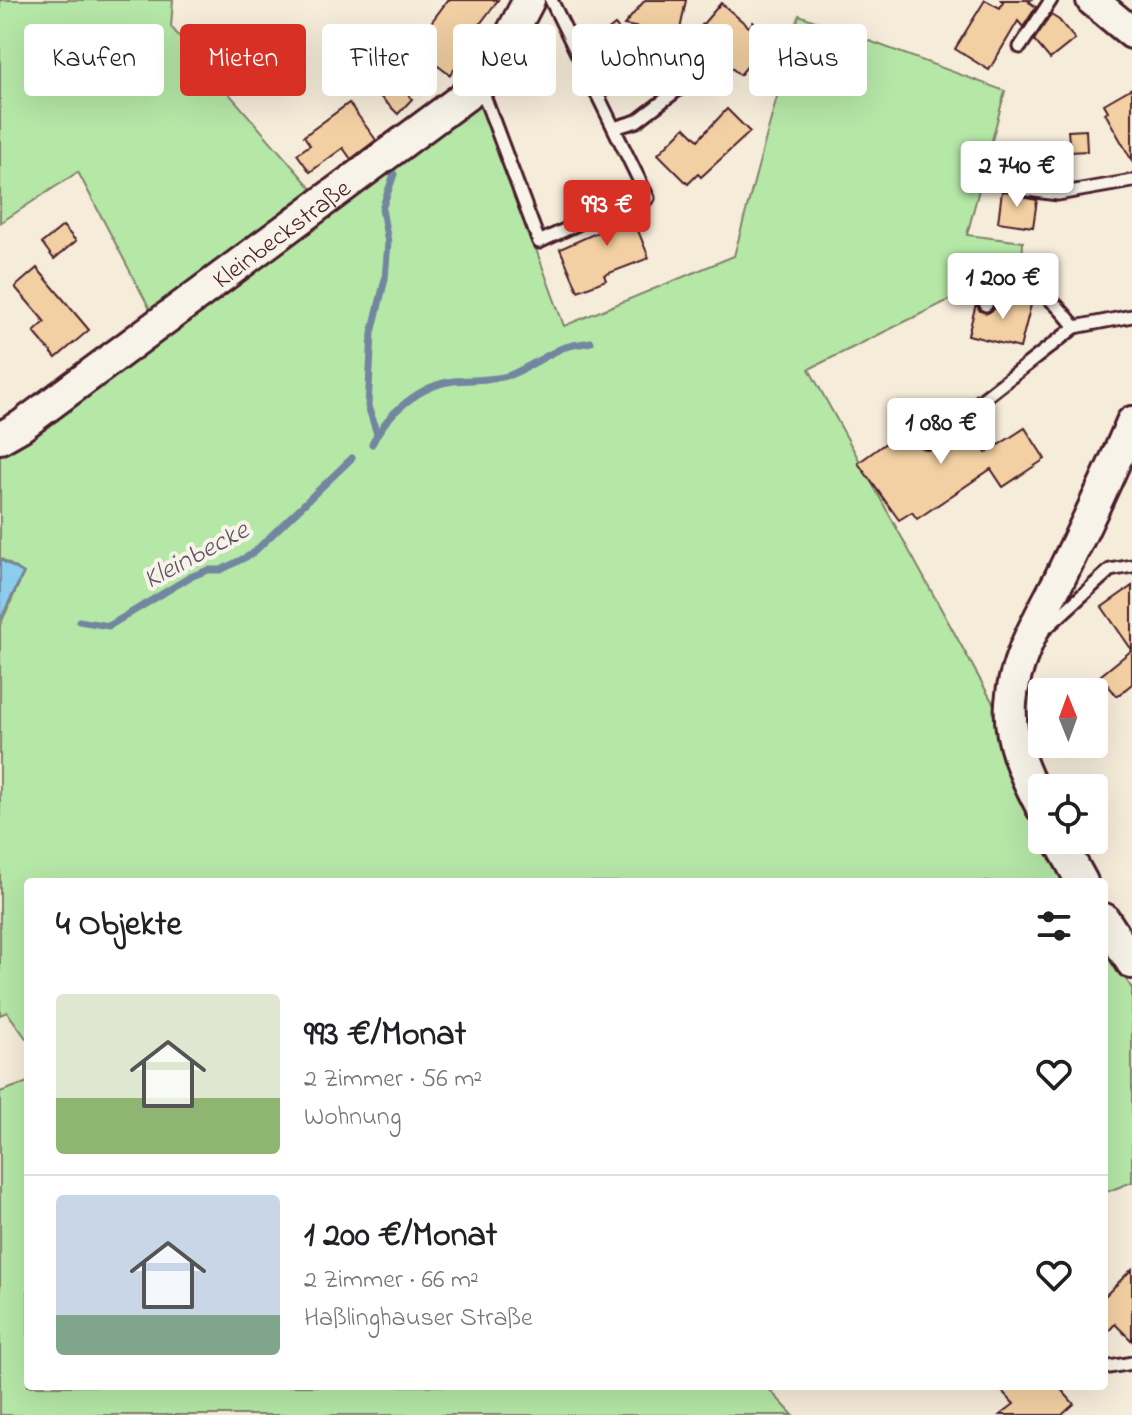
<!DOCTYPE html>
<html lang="de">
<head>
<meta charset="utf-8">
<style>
	body { margin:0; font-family:"Indie Flower",sans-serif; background:#f6f6f6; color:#202124; height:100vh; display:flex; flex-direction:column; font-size:30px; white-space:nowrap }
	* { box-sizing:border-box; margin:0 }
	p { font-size:26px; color:#757577 }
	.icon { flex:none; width:44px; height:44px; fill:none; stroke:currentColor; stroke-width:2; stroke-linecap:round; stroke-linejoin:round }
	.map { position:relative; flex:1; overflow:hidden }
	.drawer { position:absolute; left:24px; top:878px; width:1084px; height:512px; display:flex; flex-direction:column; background:#fff; border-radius:8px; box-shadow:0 8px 32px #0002 }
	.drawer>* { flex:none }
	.guide { position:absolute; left:24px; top:24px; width:1084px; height:72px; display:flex; gap:16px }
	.needle { width:52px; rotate:359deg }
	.tools { position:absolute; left:1028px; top:678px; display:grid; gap:16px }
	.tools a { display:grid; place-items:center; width:80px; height:80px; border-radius:8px; background:#fff; box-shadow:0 8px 32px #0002; font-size:40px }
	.price { position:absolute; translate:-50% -68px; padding:0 18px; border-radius:8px; background:#fff; color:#222; font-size:26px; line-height:52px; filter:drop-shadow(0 2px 4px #0008) }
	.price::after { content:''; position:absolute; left:50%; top:48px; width:24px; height:18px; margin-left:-12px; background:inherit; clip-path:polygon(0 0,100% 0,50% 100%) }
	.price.active { background:#d93025; color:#fff }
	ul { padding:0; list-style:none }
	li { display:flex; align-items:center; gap:24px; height:200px; padding:0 32px }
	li+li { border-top:2px solid #e0e0e0 }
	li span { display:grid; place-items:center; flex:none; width:224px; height:160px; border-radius:8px; color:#555 }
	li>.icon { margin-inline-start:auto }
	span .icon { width:96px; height:96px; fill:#fffc; stroke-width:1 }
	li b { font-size:34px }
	h2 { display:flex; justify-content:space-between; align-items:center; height:96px; padding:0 32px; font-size:34px }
	.tag { padding:0 28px; border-radius:8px; background:#fff; box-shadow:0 8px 32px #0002; font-size:28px; line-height:72px }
	.tag.active { background:#d93025; color:#fff }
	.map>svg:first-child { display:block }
	.green { fill:#b5e7a7; stroke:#808369; stroke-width:2 }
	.water { fill:#8ccced; stroke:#72879f; stroke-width:2 }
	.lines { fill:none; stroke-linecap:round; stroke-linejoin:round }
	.stream { stroke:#72879f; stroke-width:7 }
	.building { fill:#f2d0a3; stroke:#4a1f2b; stroke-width:2 }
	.lane-casing { stroke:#4a1f2b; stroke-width:17 }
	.secondary-casing { stroke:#4a1f2b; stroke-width:36 }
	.lane { stroke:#f7f3e8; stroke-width:11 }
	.secondary { stroke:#f7f3e8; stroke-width:30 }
	.labels { text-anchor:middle; stroke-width:8; stroke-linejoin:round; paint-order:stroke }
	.street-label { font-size:26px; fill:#4a1f2b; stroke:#f7f3e8 }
	.water-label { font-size:28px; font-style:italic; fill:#5e5365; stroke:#f7f3e8 }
</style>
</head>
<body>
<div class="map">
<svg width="1132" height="1415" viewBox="0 0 1132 1415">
	<rect width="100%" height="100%" fill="#f6ecda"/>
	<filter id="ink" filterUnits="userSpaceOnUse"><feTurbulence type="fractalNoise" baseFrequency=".0125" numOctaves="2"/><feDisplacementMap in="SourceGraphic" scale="16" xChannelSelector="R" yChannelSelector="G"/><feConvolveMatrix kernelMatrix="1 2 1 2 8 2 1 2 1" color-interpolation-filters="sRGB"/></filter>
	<g filter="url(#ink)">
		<g class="green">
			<polygon points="0,0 173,0 171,27 319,197 152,313 78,172 0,223"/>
			<polygon points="799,15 1005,91 967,235 1023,242 1022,264 809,369 999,714 1017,781 1042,829 1042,840 1048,840 1070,882 28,882 28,1041 7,1012 0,1015 0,625 24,573 0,558 0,445 479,93 564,326 734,256"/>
			<polygon points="1104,940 1132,989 1132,1182 1104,1193"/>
			<polygon points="28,1082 28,1386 766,1386 793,1415 0,1415 0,1092"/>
		</g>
		<polygon class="water" points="0,560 23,573 0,620"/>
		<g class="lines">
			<g class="stream">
				<polyline points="377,434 368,406 372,333 385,279 388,242 382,209 394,174"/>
				<path d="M372,444C386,414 420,385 454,381C472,379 493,381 510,375C528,368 543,357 560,349C569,345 581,344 591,342"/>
				<polyline points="79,621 109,626 190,577 208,570 221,570 252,554 352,458"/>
			</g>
		</g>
		<g class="building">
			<polygon points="448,0 498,0 468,40 473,45 450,75 438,66 409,96 412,99 398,114 359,76 359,69 382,46 397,61 414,45"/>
			<polygon points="645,0 686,0 679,35 624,25"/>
			<polygon points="985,0 1000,8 1003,2 1001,0 1031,0 1029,2 1036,7 1023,27 1018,21 989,70 955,49"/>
			<polygon points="721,3 749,27 753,22 768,35 766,37 769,40 740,75 722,60 725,54 697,31"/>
			<polygon points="1051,15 1059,20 1075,39 1050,59 1034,40"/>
			<polygon points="615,25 636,49 606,74 586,48"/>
			<polygon points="539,47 553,63 535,90 516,68"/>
			<polygon points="1132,88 1132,161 1105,113 1108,111 1104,104"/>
			<polygon points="349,103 376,140 351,159 343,148 310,172 297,154 310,145 304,136"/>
			<polygon points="727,109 750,132 701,177 698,174 688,184 658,154 685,127 698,140"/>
			<polygon points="1086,130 1087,151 1070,152 1068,131"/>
			<polygon points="1002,191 1020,193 1026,198 1037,200 1033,227 998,222"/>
			<polygon points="632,196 641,214 633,218 649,258 604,275 606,280 578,291 560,249 605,229 604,226 619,220 613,205"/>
			<polygon points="63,226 76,241 54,259 42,243"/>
			<polygon points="37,268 89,330 56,358 34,332 45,322 15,287"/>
			<polygon points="1017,291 1033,297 1020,348 968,335 976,304 980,311 988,313 994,309 998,297 1014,301"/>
			<polygon points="923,410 934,427 920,440 921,447 926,450 933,449 943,441 946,444 970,429 986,453 1025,428 1045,459 1003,487 991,469 917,519 912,512 899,520 858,463 890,440 887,435"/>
			<polygon points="1132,586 1132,650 1102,607"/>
			<polygon points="1132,650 1132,684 1117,696 1100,676"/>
			<polygon points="1132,1269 1132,1341 1115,1324 1104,1336 1104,1297"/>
			<polygon points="997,1386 1058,1386 1074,1404 1062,1415 1000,1415 1014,1404"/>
		</g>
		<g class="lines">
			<defs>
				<g id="lane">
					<polyline points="551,0 648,198"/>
					<polyline points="1020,47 1051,0"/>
					<polyline points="480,85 539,242 603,212"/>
					<polyline points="614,128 637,121 714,62"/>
					<polyline points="1028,190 1058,194 1132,181"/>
					<polyline points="1075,327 1132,316"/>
					<path d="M928,442L1075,327C1055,301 1028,271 993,287L986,305"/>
					<polyline points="1043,631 1110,570 1132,566"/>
					<polyline points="1104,1368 1132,1363"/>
				</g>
				<g id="secondary">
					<polyline points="1092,0 1132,33"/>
					<path id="s1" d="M0,438L21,426L480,85L492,71L529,0"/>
					<path d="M1042,808C1025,776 1008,740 1011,703C1014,659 1040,617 1060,578C1085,526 1110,475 1132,422"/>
					<polyline points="1059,840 1082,882"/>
					<polyline points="1104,919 1132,963"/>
				</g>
			</defs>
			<use href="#lane" class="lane-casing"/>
			<use href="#secondary" class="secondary-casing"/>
			<use href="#lane" class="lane"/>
			<use href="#secondary" class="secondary"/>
		</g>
	</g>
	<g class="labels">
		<g class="street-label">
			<text dy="9" stroke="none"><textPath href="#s1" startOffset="348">Kleinbeckstraße</textPath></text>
		</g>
		<g class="water-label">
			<text transform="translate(195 553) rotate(-28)" y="10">Kleinbecke</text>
		</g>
	</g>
</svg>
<div class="tools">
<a><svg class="needle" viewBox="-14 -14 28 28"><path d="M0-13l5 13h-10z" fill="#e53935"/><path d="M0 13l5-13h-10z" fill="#757577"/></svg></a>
<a><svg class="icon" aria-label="locate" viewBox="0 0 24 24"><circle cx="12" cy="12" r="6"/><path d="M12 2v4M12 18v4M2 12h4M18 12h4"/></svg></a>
</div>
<b class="price" style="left:1017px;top:209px">2 740 €</b>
<b class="price active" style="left:607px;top:248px">993 €</b>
<b class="price" style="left:1003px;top:321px">1 200 €</b>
<b class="price" style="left:941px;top:466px">1 080 €</b>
<div class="guide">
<a class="tag">Kaufen</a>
<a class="tag active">Mieten</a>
<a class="tag">Filter</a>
<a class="tag">Neu</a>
<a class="tag">Wohnung</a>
<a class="tag">Haus</a>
</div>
<section class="drawer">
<h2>4 Objekte<svg class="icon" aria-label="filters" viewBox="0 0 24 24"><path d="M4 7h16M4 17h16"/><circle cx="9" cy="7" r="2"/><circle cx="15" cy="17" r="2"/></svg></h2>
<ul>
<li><span style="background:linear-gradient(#dfe7d0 65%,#8fb573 0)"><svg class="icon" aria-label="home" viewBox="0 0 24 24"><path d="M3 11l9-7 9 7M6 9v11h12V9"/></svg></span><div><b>993 €/Monat</b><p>2 Zimmer · 56 m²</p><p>Wohnung</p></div><svg class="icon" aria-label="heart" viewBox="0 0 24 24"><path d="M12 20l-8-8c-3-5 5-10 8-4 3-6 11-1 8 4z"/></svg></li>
<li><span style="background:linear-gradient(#c9d6e8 75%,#7fa58c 0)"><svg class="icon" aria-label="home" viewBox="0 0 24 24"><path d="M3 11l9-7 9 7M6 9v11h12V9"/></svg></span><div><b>1 200 €/Monat</b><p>2 Zimmer · 66 m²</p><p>Haßlinghauser Straße</p></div><svg class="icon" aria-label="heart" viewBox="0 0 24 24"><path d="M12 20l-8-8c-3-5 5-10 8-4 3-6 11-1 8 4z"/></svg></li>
</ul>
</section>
</div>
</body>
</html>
